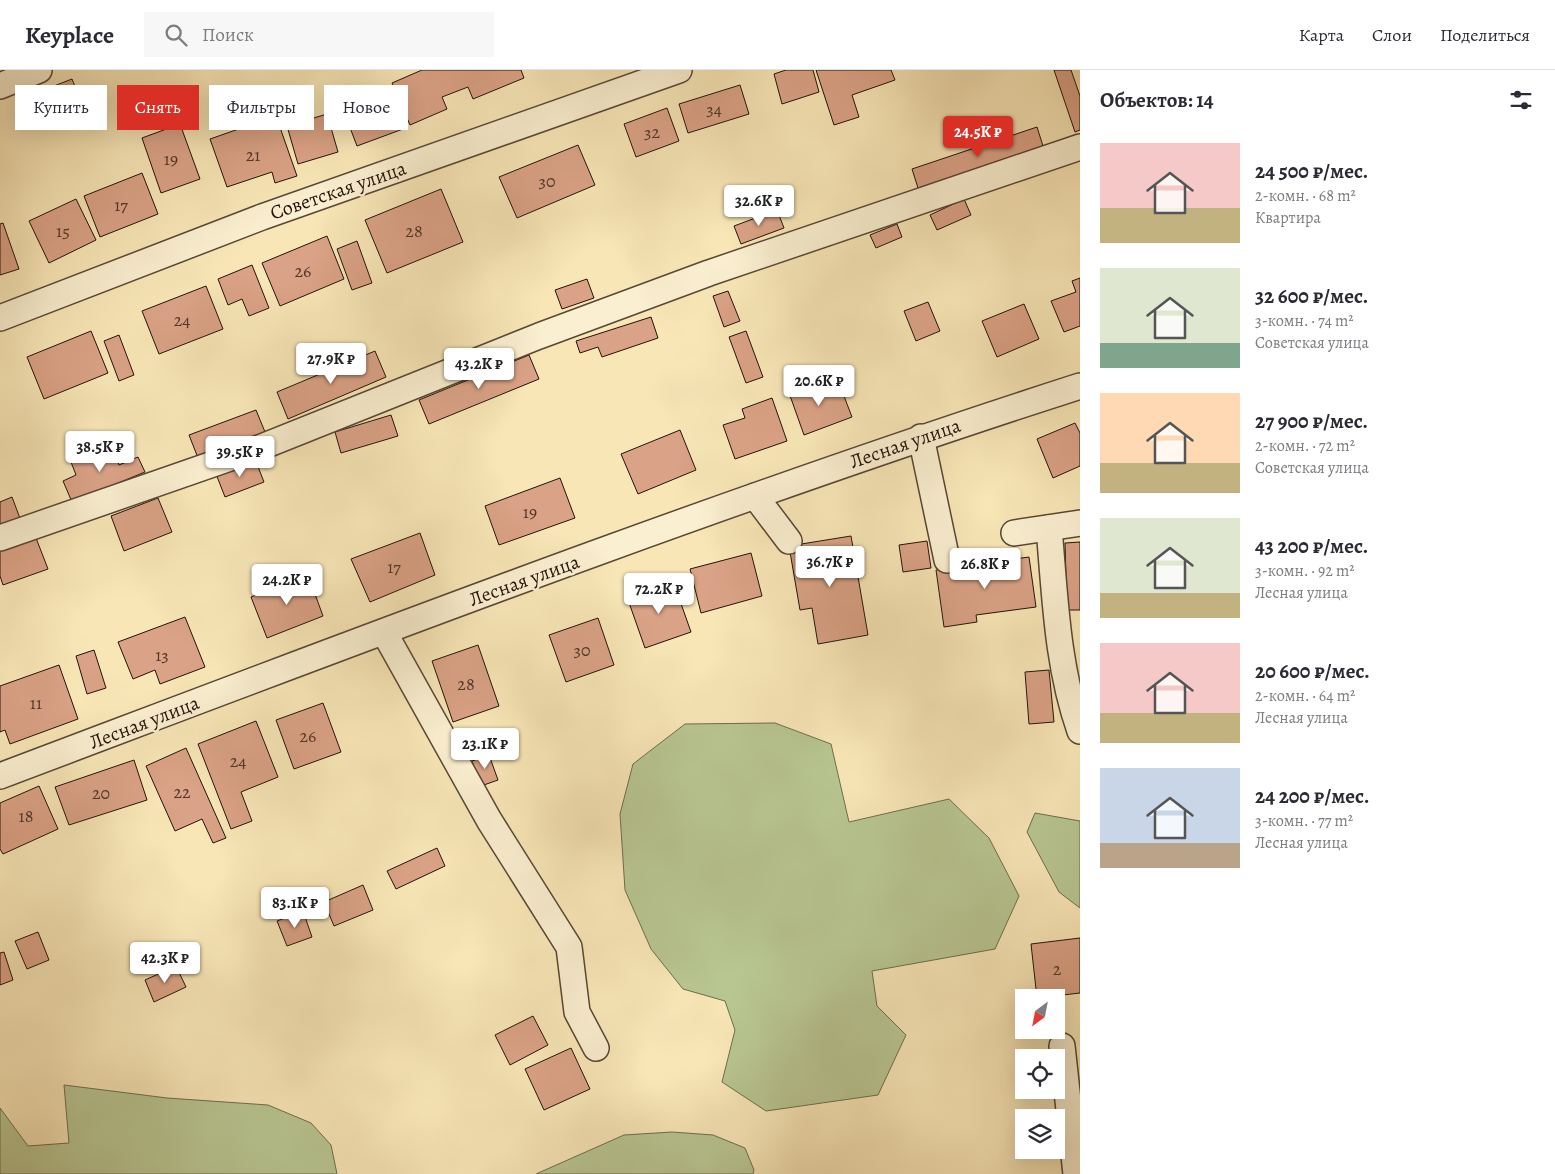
<!DOCTYPE html>
<html lang="ru">
<head>
<meta charset="utf-8">
<style>
	body { margin:0; font-family:Alegreya,serif; background:#f7f7f7; color:#2b2b33; height:100vh; display:flex; flex-direction:column; font-size:19px; white-space:nowrap }
	* { box-sizing:border-box; margin:0 }
	p { font-size:16px; color:#7c7c81 }
	.icon { flex:none; width:28px; height:28px; fill:none; stroke:currentColor; stroke-width:2; stroke-linecap:round; stroke-linejoin:round }
	.map { position:relative; flex:1; overflow:hidden }
	.side { display:flex; flex-direction:column; background:#fff; width:475px }
	.side>* { flex:none }
	.hud { position:absolute; left:15px; top:15px; width:475px; height:45px; display:flex; gap:10px }
	.needle { width:32px; rotate:212deg }
	.controls { position:absolute; left:1015px; top:919px; display:grid; gap:10px }
	.controls a { display:grid; place-items:center; width:50px; height:50px; border-radius:0px; background:#fff; box-shadow:0 5px 20px #0002; font-size:25px }
	.price { position:absolute; translate:-50% -42px; padding:0 11px; border-radius:5px; background:#fff; color:#222; font-size:16px; line-height:32px; filter:drop-shadow(0 1px 2px #0008) }
	.price::after { content:''; position:absolute; left:50%; top:30px; width:15px; height:11px; margin-left:-8px; background:inherit; clip-path:polygon(0 0,100% 0,50% 100%) }
	.price.active { background:#d93025; color:#fff }
	ul { padding:0; list-style:none }
	li { display:flex; align-items:center; gap:15px; height:125px; padding:0 20px }
	li span { display:grid; place-items:center; flex:none; width:140px; height:100px; border-radius:0px; color:#555 }
	li>.icon { margin-inline-start:auto }
	span .icon { width:60px; height:60px; fill:#fffc; stroke-width:1 }
	li b { font-size:21px }
	h2 { display:flex; justify-content:space-between; align-items:center; height:60px; padding:0 20px; font-size:21px }
	.pill { padding:0 18px; border-radius:0px; background:#fff; box-shadow:0 5px 20px #0002; font-size:18px; line-height:45px }
	.pill.active { background:#d93025; color:#fff }
	header { display:flex; align-items:center; gap:30px; box-sizing:border-box; height:70px; padding:0 25px; background:#fff; border-bottom:1px solid #e1e1e2 }
	header strong { font-size:24px }
	nav { display:flex; gap:28px; margin-inline-start:auto; font-size:18px }
	.search { width:350px; height:45px; background:#f7f7f7; display:flex; align-items:center; gap:12px; box-sizing:border-box; padding:0 18px; border-radius:0px; color:#7c7c81; font-size:19px }
	main { display:flex; flex:1; min-height:0 }
	.map>svg:first-child { display:block }
	.green { fill:#b8c692; stroke:#6e6c4e }
	.building { fill:#daa286; stroke:#23120a }
	.lines { fill:none; stroke-linecap:round; stroke-linejoin:round }
	.minor-casing { stroke:#584735; stroke-width:28 }
	.minor { stroke:#faefd0; stroke-width:25 }
	.labels { text-anchor:middle; stroke-width:5; stroke-linejoin:round; paint-order:stroke }
	.number-label { font-size:18px; fill:#513629 }
	.street-label { font-size:20px; fill:#23120a; stroke:#faefd0 }
</style>
</head>
<body>
<header>
<strong>Keyplace</strong>
<div class="search"><svg class="icon" aria-label="search" viewBox="0 0 24 24"><circle cx="10" cy="10" r="6"/><path d="M15 15l6 6"/></svg>Поиск</div>
<nav><a>Карта</a><a>Слои</a><a>Поделиться</a></nav>
</header>
<main>
<div class="map">
<svg width="1080" height="1104" viewBox="0 0 1080 1104">
	<rect width="100%" height="100%" fill="#f8e6b7"/>
	<filter id="stains"><feTurbulence type="fractalNoise" baseFrequency=".004" numOctaves="4"/><feColorMatrix values="0 0 0 0 .2 0 0 0 0 .09 0 0 0 0 .02 0 0 0 .5 -.17"/></filter>
	<radialGradient id="worn" r=".72"><stop offset=".6" stop-color="#630" stop-opacity="0"/><stop offset="1" stop-color="#630" stop-opacity=".3"/></radialGradient>
	<g class="green">
		<polygon points="775,653 831,674 849,752 949,729 989,768 1019,826 995,879 872,901 877,936 906,965 878,1025 766,1041 722,1012 735,960 725,931 683,919 651,879 625,820 620,744 633,694 685,654"/>
		<polygon points="1035,743 1080,751 1080,838 1059,822 1027,762"/>
		<polygon points="64,1015 167,1028 268,1035 311,1053 331,1075 337,1104 0,1104 0,1038 28,1076 69,1073"/>
		<polygon points="672,1062 713,1065 745,1078 754,1100 753,1104 536,1104 624,1065"/>
	</g>
	<g class="building">
		<polygon points="422,0 521,0 524,8 473,29 468,17 442,27 447,39 410,55 392,13"/>
		<polygon points="786,0 813,0 819,22 782,34 774,4"/>
		<polygon points="816,0 891,0 895,10 852,25 859,47 834,55"/>
		<polygon points="1054,0 1071,0 1080,26 1080,60 1075,62"/>
		<polygon points="72,9 83,37 47,52 36,23"/>
		<polygon points="740,15 749,44 688,63 679,34"/>
		<polygon points="390,17 403,59 357,76 341,34"/>
		<polygon points="667,38 679,71 636,87 624,54"/>
		<polygon points="327,44 338,82 298,94 287,56"/>
		<polygon points="276,46 297,106 275,113 272,102 227,117 210,69"/>
		<polygon points="180,54 200,109 161,123 142,68"/>
		<polygon points="1037,57 1043,76 918,118 912,99"/>
		<polygon points="578,75 595,115 517,148 499,107"/>
		<polygon points="142,103 158,144 100,167 84,126"/>
		<polygon points="441,119 463,172 387,203 365,150"/>
		<polygon points="76,129 96,170 49,193 29,151"/>
		<polygon points="964,129 971,145 937,160 930,145"/>
		<polygon points="777,140 784,158 741,174 734,156"/>
		<polygon points="3,153 19,199 0,205 0,154"/>
		<polygon points="897,154 902,167 876,178 870,165"/>
		<polygon points="327,166 344,209 280,236 262,193"/>
		<polygon points="357,171 372,213 352,220 337,179"/>
		<polygon points="252,195 269,238 249,246 242,229 228,235 218,209"/>
		<polygon points="1080,208 1080,256 1064,262 1051,231 1076,222 1072,211"/>
		<polygon points="587,209 594,228 562,239 555,220"/>
		<polygon points="206,216 223,259 159,284 142,241"/>
		<polygon points="728,221 740,251 724,257 713,226"/>
		<polygon points="928,232 940,261 916,271 904,241"/>
		<polygon points="1024,234 1039,269 997,287 982,251"/>
		<polygon points="651,247 658,268 602,287 598,277 580,283 576,271"/>
		<polygon points="91,261 108,303 44,329 27,287"/>
		<polygon points="746,261 763,307 746,313 729,267"/>
		<polygon points="119,265 134,305 119,311 104,271"/>
		<polygon points="375,281 386,307 288,349 277,322"/>
		<polygon points="529,285 539,309 429,354 419,330"/>
		<polygon points="839,313 852,347 804,365 788,320 806,314 810,324"/>
		<polygon points="772,328 787,371 735,389 723,355 745,348 742,339"/>
		<polygon points="256,340 265,362 198,388 189,365"/>
		<polygon points="391,345 398,366 341,383 335,362"/>
		<polygon points="1075,353 1080,363 1080,396 1053,408 1037,369"/>
		<polygon points="680,360 696,400 638,424 621,384"/>
		<polygon points="111,375 119,395 138,387 145,402 72,432 63,411 76,405 71,392"/>
		<polygon points="255,389 264,412 225,427 216,404"/>
		<polygon points="560,408 575,448 499,475 485,436"/>
		<polygon points="12,427 21,451 0,459 0,432"/>
		<polygon points="158,428 172,462 124,481 111,446"/>
		<polygon points="420,463 435,505 370,532 351,489"/>
		<polygon points="851,466 868,565 818,574 812,538 800,540 789,476"/>
		<polygon points="36,468 48,499 3,515 0,506 0,481"/>
		<polygon points="927,471 931,498 903,502 899,475"/>
		<polygon points="1080,472 1080,540 1067,540 1065,473"/>
		<polygon points="751,483 762,526 701,543 690,499"/>
		<polygon points="1029,487 1036,537 976,545 977,552 944,557 936,500"/>
		<polygon points="308,505 323,546 267,568 251,527"/>
		<polygon points="673,511 691,562 645,578 627,527"/>
		<polygon points="185,547 205,597 160,614 155,600 133,609 118,572"/>
		<polygon points="598,548 614,595 566,612 549,565"/>
		<polygon points="478,575 499,636 453,652 432,591"/>
		<polygon points="94,580 106,618 87,624 76,586"/>
		<polygon points="59,595 78,649 10,674 5,660 0,662 0,616"/>
		<polygon points="1049,600 1054,652 1029,654 1025,602"/>
		<polygon points="323,633 341,682 294,699 276,650"/>
		<polygon points="256,651 278,707 241,722 252,751 231,759 198,674"/>
		<polygon points="186,678 226,768 213,773 202,749 175,761 146,696"/>
		<polygon points="489,685 498,710 481,716 472,691"/>
		<polygon points="134,690 147,730 69,755 55,717"/>
		<polygon points="39,716 58,759 3,784 0,779 0,733"/>
		<polygon points="437,778 445,796 396,819 387,801"/>
		<polygon points="363,815 373,840 334,856 324,832"/>
		<polygon points="303,841 312,867 287,876 277,851"/>
		<polygon points="38,862 49,890 27,899 15,871"/>
		<polygon points="1080,868 1080,923 1037,928 1031,874"/>
		<polygon points="4,882 13,910 0,915 0,883"/>
		<polygon points="176,896 186,917 154,932 145,910"/>
		<polygon points="533,946 548,975 510,995 495,965"/>
		<polygon points="571,978 590,1019 544,1040 525,999"/>
	</g>
	<g class="lines">
		<defs>
			<g id="minor">
				<polyline points="0,16 39,0"/>
				<polyline points="0,248 262,147 679,0"/>
				<polyline points="921,367 947,490"/>
				<polyline points="755,426 789,471"/>
				<path d="M1049,458C1055,526 1057,596 1080,661"/>
				<polyline points="1014,463 1080,453"/>
				<polyline points="0,468 259,378 539,266 709,203 1080,77"/>
				<polyline points="384,562 489,750 569,877 577,942 596,978"/>
				<path d="M0,706C358,571 716,433 1080,316"/>
				<polyline points="1062,976 1076,1104"/>
			</g>
		</defs>
		<use href="#minor" class="minor-casing"/>
		<use href="#minor" class="minor"/>
	</g>
	<g class="labels">
		<g class="number-label">
			<text x="714" y="45">34</text>
			<text x="652" y="68">32</text>
			<text x="253" y="91">21</text>
			<text x="171" y="95">19</text>
			<text x="547" y="117">30</text>
			<text x="121" y="141">17</text>
			<text x="63" y="167">15</text>
			<text x="414" y="167">28</text>
			<text x="303" y="207">26</text>
			<text x="182" y="256">24</text>
			<text x="530" y="448">19</text>
			<text x="394" y="503">17</text>
			<text x="582" y="586">30</text>
			<text x="162" y="591">13</text>
			<text x="466" y="620">28</text>
			<text x="36" y="639">11</text>
			<text x="308" y="672">26</text>
			<text x="238" y="697">24</text>
			<text x="182" y="728">22</text>
			<text x="101" y="729">20</text>
			<text x="26" y="752">18</text>
			<text x="1057" y="905">2</text>
		</g>
		<g class="street-label">
			<text transform="translate(338 120) rotate(-19)" y="7">Советская улица</text>
			<text transform="translate(905 373) rotate(-19)" y="7">Лесная улица</text>
			<text transform="translate(524 510) rotate(-20)" y="7">Лесная улица</text>
			<text transform="translate(144 652) rotate(-21)" y="7">Лесная улица</text>
		</g>
	</g>
	<rect width="100%" height="100%" filter="url(#stains)"/>
	<rect width="100%" height="100%" fill="url(#worn)"/>
</svg>
<div class="controls">
<a><svg class="needle" viewBox="-14 -14 28 28"><path d="M0-13l5 13h-10z" fill="#e53935"/><path d="M0 13l5-13h-10z" fill="#7c7c81"/></svg></a>
<a><svg class="icon" aria-label="locate" viewBox="0 0 24 24"><circle cx="12" cy="12" r="6"/><path d="M12 2v4M12 18v4M2 12h4M18 12h4"/></svg></a>
<a><svg class="icon" aria-label="layers" viewBox="0 0 24 24"><path d="M12 4l9 5-9 5-9-5zM3 14l9 5 9-5"/></svg></a>
</div>
<b class="price active" style="left:978px;top:88px">24.5K ₽</b>
<b class="price" style="left:759px;top:157px">32.6K ₽</b>
<b class="price" style="left:331px;top:315px">27.9K ₽</b>
<b class="price" style="left:479px;top:320px">43.2K ₽</b>
<b class="price" style="left:819px;top:337px">20.6K ₽</b>
<b class="price" style="left:100px;top:403px">38.5K ₽</b>
<b class="price" style="left:240px;top:408px">39.5K ₽</b>
<b class="price" style="left:830px;top:518px">36.7K ₽</b>
<b class="price" style="left:985px;top:520px">26.8K ₽</b>
<b class="price" style="left:287px;top:536px">24.2K ₽</b>
<b class="price" style="left:659px;top:545px">72.2K ₽</b>
<b class="price" style="left:485px;top:700px">23.1K ₽</b>
<b class="price" style="left:295px;top:859px">83.1K ₽</b>
<b class="price" style="left:165px;top:914px">42.3K ₽</b>
<div class="hud">
<a class="pill">Купить</a>
<a class="pill active">Снять</a>
<a class="pill">Фильтры</a>
<a class="pill">Новое</a>
</div>
</div>
<section class="side">
<h2>Объектов: 14<svg class="icon" aria-label="filters" viewBox="0 0 24 24"><path d="M4 7h16M4 17h16"/><circle cx="9" cy="7" r="2"/><circle cx="15" cy="17" r="2"/></svg></h2>
<ul>
<li><span style="background:linear-gradient(#f6c9c9 65%,#c2b280 0)"><svg class="icon" aria-label="home" viewBox="0 0 24 24"><path d="M3 11l9-7 9 7M6 9v11h12V9"/></svg></span><div><b>24 500 ₽/мес.</b><p>2-комн. · 68 m²</p><p>Квартира</p></div></li>
<li><span style="background:linear-gradient(#dfe7d0 75%,#7fa58c 0)"><svg class="icon" aria-label="home" viewBox="0 0 24 24"><path d="M3 11l9-7 9 7M6 9v11h12V9"/></svg></span><div><b>32 600 ₽/мес.</b><p>3-комн. · 74 m²</p><p>Советская улица</p></div></li>
<li><span style="background:linear-gradient(#ffd9b3 70%,#c2b280 0)"><svg class="icon" aria-label="home" viewBox="0 0 24 24"><path d="M3 11l9-7 9 7M6 9v11h12V9"/></svg></span><div><b>27 900 ₽/мес.</b><p>2-комн. · 72 m²</p><p>Советская улица</p></div></li>
<li><span style="background:linear-gradient(#dfe7d0 75%,#c2b280 0)"><svg class="icon" aria-label="home" viewBox="0 0 24 24"><path d="M3 11l9-7 9 7M6 9v11h12V9"/></svg></span><div><b>43 200 ₽/мес.</b><p>3-комн. · 92 m²</p><p>Лесная улица</p></div></li>
<li><span style="background:linear-gradient(#f6c9c9 70%,#c2b280 0)"><svg class="icon" aria-label="home" viewBox="0 0 24 24"><path d="M3 11l9-7 9 7M6 9v11h12V9"/></svg></span><div><b>20 600 ₽/мес.</b><p>2-комн. · 64 m²</p><p>Лесная улица</p></div></li>
<li><span style="background:linear-gradient(#c9d6e8 75%,#b9a48a 0)"><svg class="icon" aria-label="home" viewBox="0 0 24 24"><path d="M3 11l9-7 9 7M6 9v11h12V9"/></svg></span><div><b>24 200 ₽/мес.</b><p>3-комн. · 77 m²</p><p>Лесная улица</p></div></li>
</ul>
</section>
</main>
</body>
</html>
